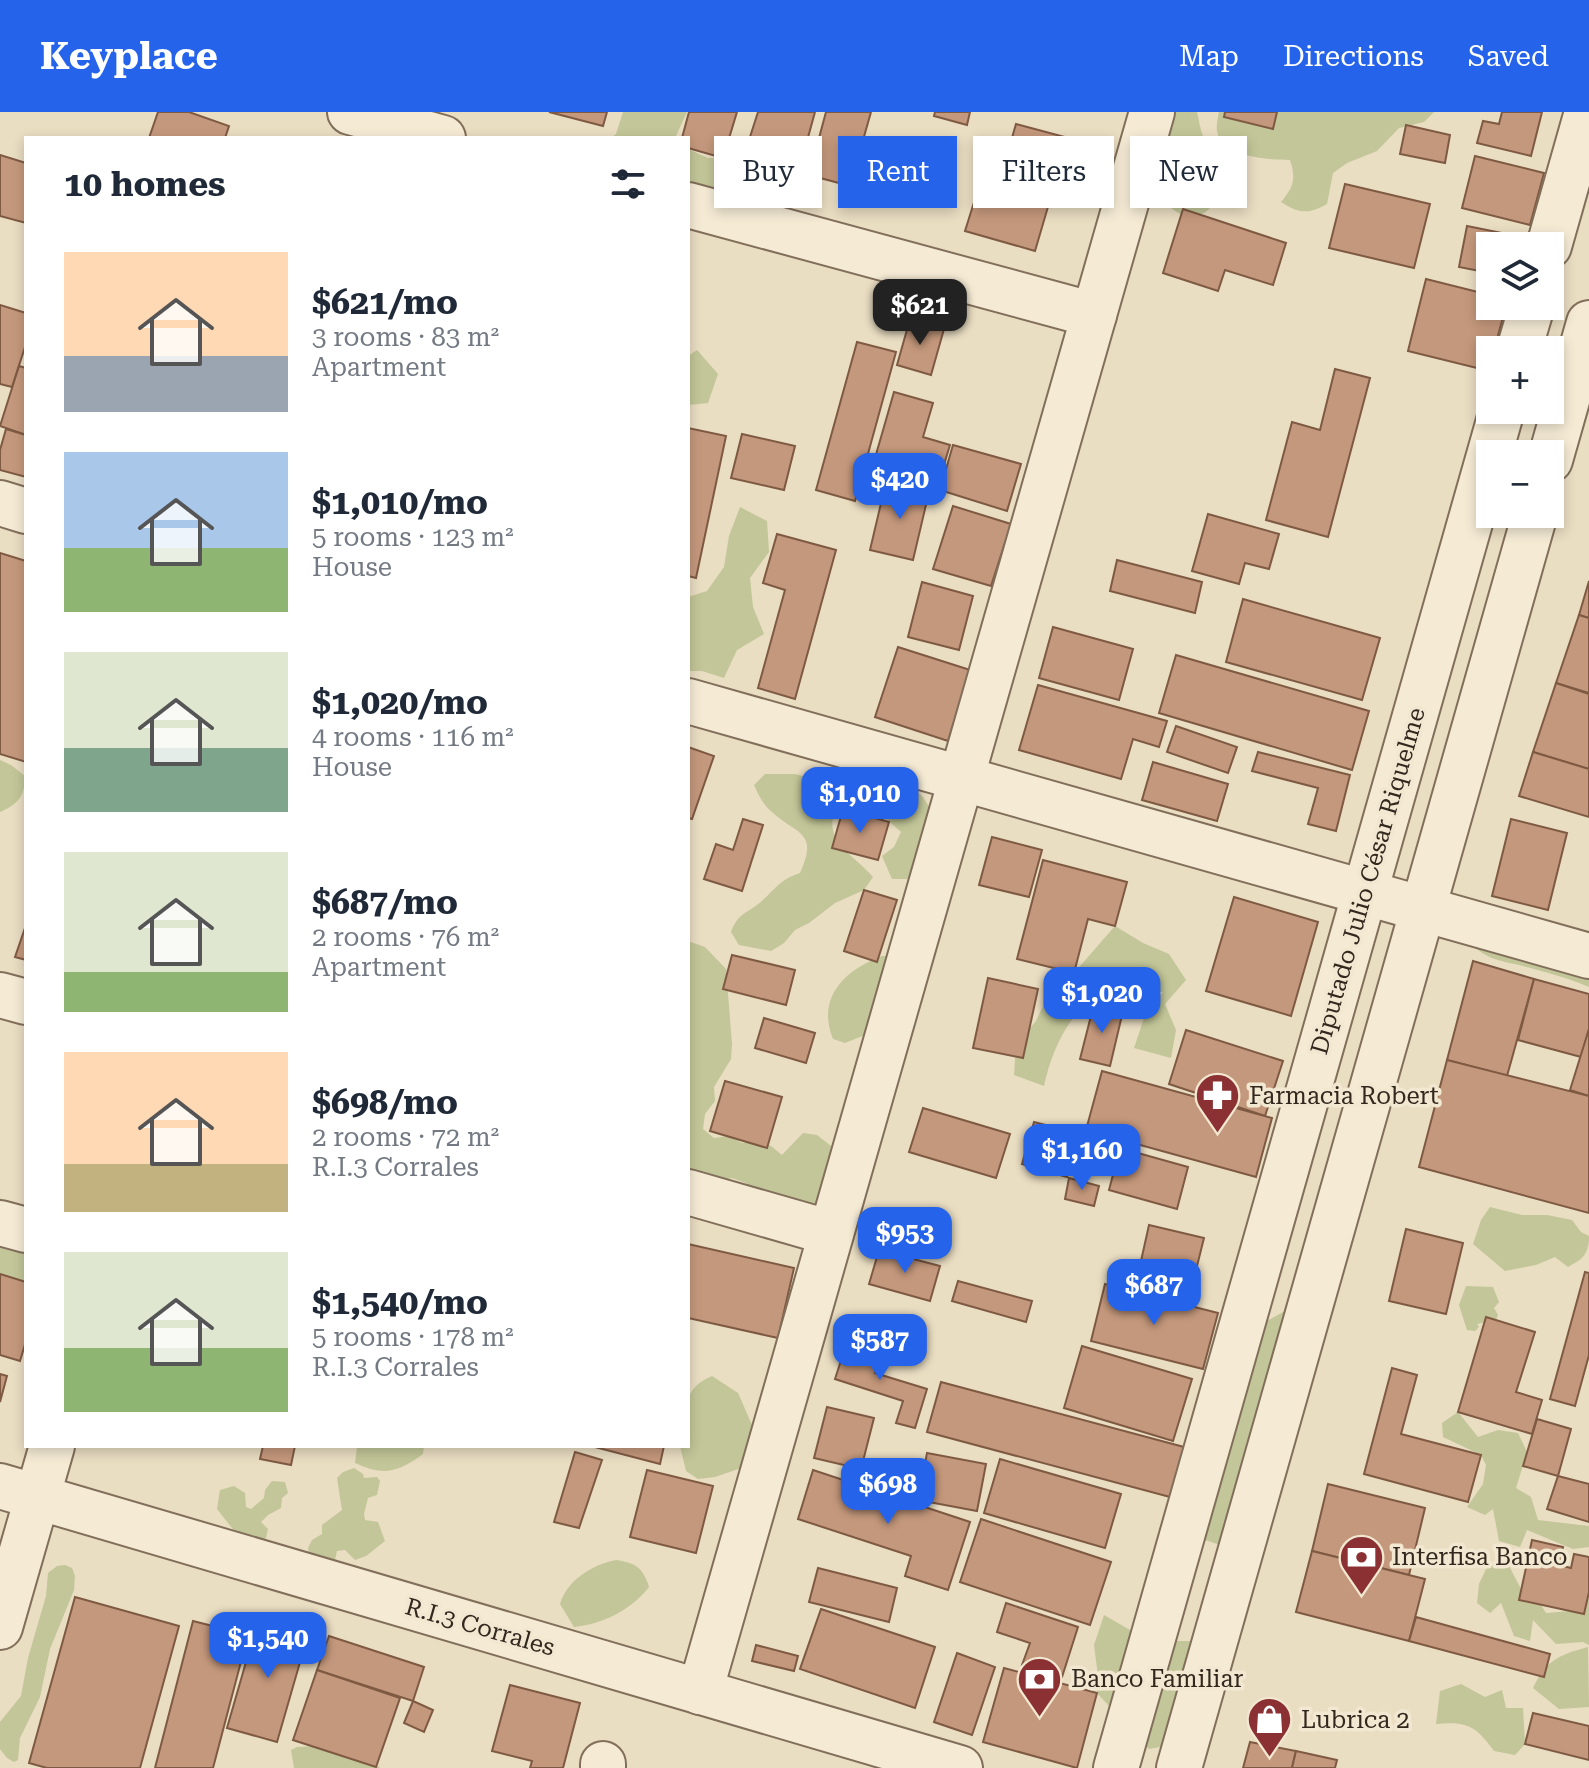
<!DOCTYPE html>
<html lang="en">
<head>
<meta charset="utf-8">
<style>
	body { margin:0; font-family:"Roboto Serif",serif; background:#f6f6f7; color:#1f2937; height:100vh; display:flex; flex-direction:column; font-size:30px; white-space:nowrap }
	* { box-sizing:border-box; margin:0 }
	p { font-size:26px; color:#747a83 }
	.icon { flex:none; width:44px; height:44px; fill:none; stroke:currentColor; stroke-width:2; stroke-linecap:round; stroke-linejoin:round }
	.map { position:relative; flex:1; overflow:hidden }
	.panel { position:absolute; left:24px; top:24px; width:666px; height:1312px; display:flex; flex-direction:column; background:#fff; border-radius:0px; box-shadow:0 4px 12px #0003 }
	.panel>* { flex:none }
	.hud { position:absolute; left:714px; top:24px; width:754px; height:72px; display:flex; gap:16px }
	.tools { position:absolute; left:1476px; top:120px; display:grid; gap:16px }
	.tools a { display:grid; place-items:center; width:88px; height:88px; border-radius:0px; background:#fff; box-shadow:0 4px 12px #0003; font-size:40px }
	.price { position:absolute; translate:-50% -68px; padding:0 18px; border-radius:16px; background:#2563eb; color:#fff; font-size:26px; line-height:52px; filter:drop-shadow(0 2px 4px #0008) }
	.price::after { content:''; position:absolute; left:50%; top:48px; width:24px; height:18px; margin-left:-12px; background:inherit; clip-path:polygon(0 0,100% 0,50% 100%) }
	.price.selected { background:#222; color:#fff }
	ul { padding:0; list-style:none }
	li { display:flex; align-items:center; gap:24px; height:200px; padding:0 40px }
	li span { display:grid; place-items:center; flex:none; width:224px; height:160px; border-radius:0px; color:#555 }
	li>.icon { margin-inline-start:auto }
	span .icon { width:96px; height:96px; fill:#fffc; stroke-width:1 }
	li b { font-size:34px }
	h2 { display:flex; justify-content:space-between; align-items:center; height:96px; padding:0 40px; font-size:34px }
	.pill { padding:0 28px; border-radius:0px; background:#fff; box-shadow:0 4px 12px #0003; font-size:28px; line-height:72px }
	.pill.selected { background:#2563eb; color:#fff }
	header { display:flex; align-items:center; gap:48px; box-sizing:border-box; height:112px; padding:0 40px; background:#2563eb; color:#fff }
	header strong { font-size:38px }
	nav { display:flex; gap:44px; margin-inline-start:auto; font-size:28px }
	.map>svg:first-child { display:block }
	.green { fill:#c2c698 }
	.building { fill:#c4987c; stroke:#7f5a43; stroke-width:2 }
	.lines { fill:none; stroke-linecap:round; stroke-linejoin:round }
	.minor-casing { stroke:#826f5b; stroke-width:48 }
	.minor { stroke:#f5ebd5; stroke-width:44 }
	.labels { text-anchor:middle; stroke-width:7; stroke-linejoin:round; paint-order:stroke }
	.street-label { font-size:24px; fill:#33281e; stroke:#f2e8d1 }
	.poi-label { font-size:24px; fill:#33281e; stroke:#f2e8d1; text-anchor:start }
</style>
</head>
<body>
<header>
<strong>Keyplace</strong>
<nav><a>Map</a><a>Directions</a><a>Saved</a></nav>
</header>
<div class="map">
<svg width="1589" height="1656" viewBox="0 0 1589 1656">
	<rect width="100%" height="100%" fill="#e9ddc2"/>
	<g class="green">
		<polygon points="623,0 687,0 675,26 611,26 616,22"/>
		<path d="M1164,0H1197C1199,8 1200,17 1203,24C1208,38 1220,48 1221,64C1224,85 1204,114 1180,102C1166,95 1160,82 1153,69Z"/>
		<path d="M1219,0H1434L1424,10L1399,16L1377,39L1347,51L1333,61L1327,92C1308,103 1298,101 1281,90C1294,75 1296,66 1290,48C1269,48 1221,45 1217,19C1216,14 1218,6 1219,0Z"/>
		<polygon points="688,37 708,46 723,46 725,78 697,83 688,82"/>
		<polygon points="697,238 718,262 708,291 688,293 688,244"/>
		<polygon points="740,395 767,409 769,440 750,466 753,495 764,522 737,538 724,566 702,559 688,559 688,485 707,479 724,455 729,424"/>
		<path d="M0,648L11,653L25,664C25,686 16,693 0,700Z"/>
		<path d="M765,662H795L857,678L874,676L886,667L901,665L923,685L931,698L920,756L908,767H892L882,744L894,735L901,720C881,702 864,682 836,692C822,732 851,739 873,765L864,778L835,791L809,811L795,818L784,831L771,839L739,833L731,820C739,799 748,802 763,788C776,776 781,767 800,761C819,719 797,723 772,700C763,693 758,682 754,673Z"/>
		<path d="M1115,814L1143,831L1169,842L1186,868L1165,892L1176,918L1171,946L1134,936L1144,906L1163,880L1101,876C1069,904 1053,933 1044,974L1014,963L1016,933L1036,909L1049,881L1074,861Z"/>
		<polygon points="688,829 705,835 726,857 732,932 731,947 714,975 715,989 705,1002 703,1017 714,1026 729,1024 742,1031 756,1029 771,1034 782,1043 803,1021 817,1023 849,1048 829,1101 756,1082 746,1071 732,1066 716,1070 701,1066 688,1057"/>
		<path d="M1472,833L1589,855V875C1568,866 1545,860 1523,854C1502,849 1488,848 1472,833Z"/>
		<path d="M882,844H898L875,919L845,931L833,927C816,885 845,858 882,844Z"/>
		<path d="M0,1086C38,1111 26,1175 26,1214L0,1198Z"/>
		<path d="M1490,1095L1522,1103H1547L1572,1108L1581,1120L1589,1124C1589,1142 1583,1147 1568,1155L1555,1145L1536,1153L1505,1159L1473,1132L1481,1108Z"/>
		<polygon points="1466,1174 1493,1175 1499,1190 1494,1196 1498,1203 1496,1208 1477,1212 1479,1215 1475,1219 1467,1218 1459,1193"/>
		<polygon points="1294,1194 1317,1216 1318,1247 1226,1435 1196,1425 1216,1357 1233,1330 1267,1209"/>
		<path d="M712,1264L738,1281L756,1322L747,1354L715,1365L698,1367L686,1359L680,1334H688C688,1302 678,1278 712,1264Z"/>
		<polygon points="1458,1300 1478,1325 1498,1318 1518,1321 1527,1340 1516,1376 1531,1385 1538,1408 1589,1414 1589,1435 1573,1437 1527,1418 1520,1435 1499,1429 1493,1397 1485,1403 1467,1395 1483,1372 1486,1353 1481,1343 1443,1325 1442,1311"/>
		<path d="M357,1334H424L423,1342C397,1361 383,1364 355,1351Z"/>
		<polygon points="354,1356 363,1362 364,1366 377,1365 380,1369 377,1383 368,1386 364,1402 365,1408 378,1410 385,1429 366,1444 355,1448 345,1438 337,1439 335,1448 324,1453 310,1446 308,1436 312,1428 322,1422 322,1413 342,1398 337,1366 343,1360"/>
		<polygon points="272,1369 285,1370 288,1381 282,1386 281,1396 268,1403 261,1410 268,1417 266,1426 260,1430 239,1425 217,1397 220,1378 234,1374 245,1381 246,1395 251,1397 264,1386 265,1378"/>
		<path d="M616,1448C636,1451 643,1456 649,1475C631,1498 603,1512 574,1515L560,1492C567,1468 592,1453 616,1448Z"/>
		<polygon points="1507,1450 1521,1477 1541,1493 1546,1501 1571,1499 1589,1486 1589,1533 1583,1530 1556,1532 1533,1508 1530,1529 1514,1524 1501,1491 1490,1501 1477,1491 1479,1472 1487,1455"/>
		<polygon points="65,1453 72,1456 75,1464 74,1478 50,1537 40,1585 20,1626 18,1648 14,1650 7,1646 0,1637 0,1610 21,1584 28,1546 46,1484 48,1461 57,1454"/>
		<polygon points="1104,1503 1130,1518 1138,1547 1165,1558 1177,1529 1207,1529 1181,1631 1149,1637 1097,1581 1098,1564 1094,1533"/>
		<path d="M1588,1535L1589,1595L1559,1597L1533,1576C1546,1548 1559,1543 1588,1535Z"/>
		<path d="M1461,1572L1485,1585L1502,1578L1506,1596H1523L1525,1632L1515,1643L1494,1639C1476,1614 1467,1609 1436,1612L1440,1579Z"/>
		<polygon points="320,1634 348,1647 373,1650 380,1656 294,1656 291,1638 297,1635"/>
	</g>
	<g class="building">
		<polygon points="158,0 189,0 229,14 225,26 149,26"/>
		<polygon points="549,0 607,0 603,14"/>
		<polygon points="689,0 737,0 723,46 688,36 688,26 682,26"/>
		<polygon points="758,0 815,0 796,69 761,60 769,30 750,25"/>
		<polygon points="826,0 871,0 850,74 809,63"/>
		<polygon points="935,0 970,0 967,13 934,4"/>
		<polygon points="1225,0 1277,0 1273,17 1224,5"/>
		<polygon points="1502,0 1542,0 1531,44 1477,31 1483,9 1499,12"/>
		<polygon points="1016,12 1072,27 1058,76 1002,60"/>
		<polygon points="1406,13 1450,23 1445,51 1400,42"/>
		<polygon points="0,43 26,51 26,111 0,104"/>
		<polygon points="1475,44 1544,61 1530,113 1462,96"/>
		<polygon points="981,68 1050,88 1035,139 965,119"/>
		<polygon points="1345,72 1430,92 1414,156 1329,136"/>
		<polygon points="1183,97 1286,131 1273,173 1225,158 1218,179 1163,161"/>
		<polygon points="1467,114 1517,124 1515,134 1490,134 1490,161 1459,155"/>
		<polygon points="1426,167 1490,183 1490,194 1506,194 1494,238 1490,238 1489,259 1408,239"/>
		<polygon points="0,193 26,201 26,232 12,275 0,272"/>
		<polygon points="910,207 944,217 931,263 897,253"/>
		<polygon points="857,230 896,240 855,389 816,378"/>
		<polygon points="19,254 26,256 26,323 0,314"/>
		<polygon points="1335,257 1370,266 1328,425 1266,408 1292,310 1320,318"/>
		<polygon points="894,280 933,291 923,325 950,333 938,372 873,353"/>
		<polygon points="688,316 726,324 696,466 688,464"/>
		<polygon points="6,317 26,323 26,365 0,358 0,338"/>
		<polygon points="742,322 795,334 784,378 731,366"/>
		<polygon points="953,333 1021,352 1007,399 940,378"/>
		<polygon points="886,370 929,380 913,448 870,438"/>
		<polygon points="953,394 1011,412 991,474 933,457"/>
		<polygon points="1208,402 1279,422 1269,457 1245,451 1239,472 1192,459"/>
		<polygon points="777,422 836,438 795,587 758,576 785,478 763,471"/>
		<polygon points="0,441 26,449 26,650 0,642"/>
		<polygon points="1117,448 1202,470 1195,501 1110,479"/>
		<polygon points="1589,469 1589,506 1579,503"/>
		<polygon points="922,470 973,484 959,538 908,525"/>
		<polygon points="1243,487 1380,526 1362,588 1226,550"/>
		<polygon points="1579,503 1589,506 1589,581 1556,571"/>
		<polygon points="1053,515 1133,537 1119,588 1039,566"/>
		<polygon points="898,535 970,558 948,629 875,605"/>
		<polygon points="1176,543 1369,599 1352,658 1159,601"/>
		<polygon points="1556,571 1589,582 1589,657 1533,640"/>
		<polygon points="1038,573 1167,609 1159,635 1133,627 1121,667 1019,638"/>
		<polygon points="1176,614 1237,635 1228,661 1167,640"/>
		<polygon points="688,635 714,644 692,707 688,706"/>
		<polygon points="1258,640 1350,663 1336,719 1308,712 1318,676 1252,659"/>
		<polygon points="1533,640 1589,657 1589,705 1519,684"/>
		<polygon points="1153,650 1228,672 1217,709 1142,688"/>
		<polygon points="843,697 889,710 878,748 832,736"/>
		<polygon points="743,707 763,713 742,779 704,767 716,732 733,738"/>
		<polygon points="1511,707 1567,721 1548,798 1492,784"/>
		<polygon points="992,725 1042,738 1029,785 979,773"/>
		<polygon points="1043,748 1127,770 1115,814 1088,807 1074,861 1017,847"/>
		<polygon points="864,778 897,788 877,850 844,839"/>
		<polygon points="1234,785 1318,810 1291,904 1206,879"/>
		<polygon points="26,813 26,848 15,845"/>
		<polygon points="732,843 795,858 786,893 723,877"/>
		<polygon points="1473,849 1534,867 1507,964 1447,948"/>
		<polygon points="988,866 1038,877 1023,946 973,936"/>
		<polygon points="1534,867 1589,882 1589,917 1581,945 1518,928"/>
		<polygon points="1094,892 1123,899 1110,954 1080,947"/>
		<polygon points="764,906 815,921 806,951 755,936"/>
		<polygon points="1589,917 1589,984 1570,978"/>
		<polygon points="1186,918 1283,949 1265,1004 1169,972"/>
		<polygon points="1447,948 1589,984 1589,1101 1419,1055"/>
		<polygon points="1102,959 1272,1006 1256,1065 1086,1018"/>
		<polygon points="725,969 782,985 767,1036 710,1019"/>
		<polygon points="923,996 1010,1022 996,1066 909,1040"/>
		<polygon points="1034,1010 1080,1022 1067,1065 1022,1052"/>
		<polygon points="1120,1036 1188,1055 1177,1097 1109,1078"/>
		<polygon points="1069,1066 1099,1074 1094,1094 1065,1087"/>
		<polygon points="1149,1113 1204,1126 1193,1170 1139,1158"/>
		<polygon points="1406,1117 1463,1131 1446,1202 1389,1189"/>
		<polygon points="688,1132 794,1156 778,1226 688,1206"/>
		<polygon points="879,1138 940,1154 930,1189 869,1172"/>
		<polygon points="1585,1160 1589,1161 1589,1243 1575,1294 1550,1287"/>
		<polygon points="0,1162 26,1170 26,1229 20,1249 0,1243"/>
		<polygon points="958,1169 1032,1189 1026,1210 952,1189"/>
		<polygon points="1105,1172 1218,1201 1203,1257 1091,1229"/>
		<polygon points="1486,1205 1535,1220 1516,1280 1542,1288 1532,1322 1458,1300"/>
		<polygon points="847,1230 882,1241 875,1261 927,1277 915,1316 896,1311 903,1289 835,1267"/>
		<polygon points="1082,1234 1192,1267 1173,1329 1064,1296"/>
		<polygon points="1392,1256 1417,1263 1401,1322 1481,1343 1468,1390 1364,1362"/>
		<polygon points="0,1262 7,1264 0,1290"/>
		<polygon points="941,1270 1184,1335 1170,1385 927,1320"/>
		<polygon points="827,1295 874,1306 861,1357 814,1346"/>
		<polygon points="1537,1307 1571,1317 1558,1364 1523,1354"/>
		<polygon points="263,1334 295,1334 291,1353 260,1347"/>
		<polygon points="591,1334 664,1334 660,1352"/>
		<polygon points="575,1340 602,1348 579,1416 554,1410"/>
		<polygon points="927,1341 986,1352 977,1399 918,1388"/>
		<polygon points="1000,1347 1121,1382 1105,1436 984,1401"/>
		<polygon points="647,1358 713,1374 696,1441 630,1425"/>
		<polygon points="813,1358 970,1410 948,1478 905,1464 911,1444 798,1407"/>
		<polygon points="1558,1364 1589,1372 1589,1410 1547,1397"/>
		<polygon points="1328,1372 1425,1396 1409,1463 1312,1439"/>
		<polygon points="981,1407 1111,1450 1090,1513 960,1470"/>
		<polygon points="1532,1428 1563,1435 1559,1453 1571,1456 1574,1442 1589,1445 1589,1480 1584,1502 1519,1488"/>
		<polygon points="1312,1439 1425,1467 1409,1529 1296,1500"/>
		<polygon points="818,1456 897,1476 889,1510 809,1490"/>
		<polygon points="75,1485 179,1514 140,1656 47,1656 29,1651"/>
		<polygon points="1006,1491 1078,1515 1062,1565 1022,1553 1030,1531 997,1520"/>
		<polygon points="821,1497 935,1535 915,1596 800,1557"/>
		<polygon points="259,1505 309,1519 277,1630 227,1616"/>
		<polygon points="1416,1505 1550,1542 1544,1565 1409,1529"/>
		<polygon points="193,1509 248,1523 213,1656 155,1656"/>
		<polygon points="329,1524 424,1555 413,1589 317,1558"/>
		<polygon points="756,1533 798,1544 794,1559 752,1549"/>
		<polygon points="957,1541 995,1555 972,1623 934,1610"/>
		<polygon points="1004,1556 1097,1581 1077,1656 983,1630"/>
		<polygon points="317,1558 400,1586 376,1655 293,1628"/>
		<polygon points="510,1573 580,1591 563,1656 530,1656 532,1649 492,1639"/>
		<polygon points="413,1589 433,1598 424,1620 404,1611"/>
		<polygon points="1533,1601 1589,1614 1589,1648 1525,1632"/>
		<polygon points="1250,1630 1296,1639 1292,1656 1243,1656"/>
		<polygon points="1296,1639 1337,1648 1335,1656 1292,1656"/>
	</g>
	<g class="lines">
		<defs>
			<g id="minor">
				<polyline points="350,0 443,26"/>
				<polyline points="688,93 1094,203"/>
				<polyline points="1549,134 1587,0"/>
				<polyline points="1519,238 1532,194"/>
				<polyline points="1550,348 1589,211"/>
				<polyline points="0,391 26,399"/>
				<polyline points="688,589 1589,844"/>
				<polyline points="0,883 26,890"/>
				<polyline points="688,1080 831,1121"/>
				<polyline points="0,1111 26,1118"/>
				<polyline points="0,1374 960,1656"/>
				<polyline points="0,1515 52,1334"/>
				<polyline points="700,1580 1152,0"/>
				<polyline points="603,1656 603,1652"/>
				<polyline points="1116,1656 1502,298"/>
				<polyline points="1179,1656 1535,402"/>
			</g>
		</defs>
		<use href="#minor" class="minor-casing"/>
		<use href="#minor" class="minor"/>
	</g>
	<defs>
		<symbol id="pharmacy-pin" viewBox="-11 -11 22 30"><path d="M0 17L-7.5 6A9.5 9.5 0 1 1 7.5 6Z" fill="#8b3133" stroke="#f2e8d1"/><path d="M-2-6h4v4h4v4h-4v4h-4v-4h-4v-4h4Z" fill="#fff"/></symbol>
		<symbol id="bank-pin" viewBox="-11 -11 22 30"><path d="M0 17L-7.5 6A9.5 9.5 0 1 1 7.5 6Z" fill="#8b3133" stroke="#f2e8d1"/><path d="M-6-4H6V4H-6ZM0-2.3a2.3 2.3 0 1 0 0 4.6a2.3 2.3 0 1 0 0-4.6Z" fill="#fff"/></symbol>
		<symbol id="shop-pin" viewBox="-11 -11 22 30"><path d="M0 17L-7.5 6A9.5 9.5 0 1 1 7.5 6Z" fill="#8b3133" stroke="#f2e8d1"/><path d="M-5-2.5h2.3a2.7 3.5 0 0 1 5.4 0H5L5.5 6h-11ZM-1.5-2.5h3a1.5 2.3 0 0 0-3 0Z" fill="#fff"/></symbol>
	</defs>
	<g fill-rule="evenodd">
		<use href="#pharmacy-pin" x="1192" y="958" width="51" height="69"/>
		<use href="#bank-pin" x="1336" y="1420" width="51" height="69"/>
		<use href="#bank-pin" x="1014" y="1542" width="51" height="69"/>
		<use href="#shop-pin" x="1244" y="1582" width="51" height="69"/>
	</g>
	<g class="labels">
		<g class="street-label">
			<text transform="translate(1368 769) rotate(-74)" y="8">Diputado Julio César Riquelme</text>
			<text transform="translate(480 1515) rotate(16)" y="8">R.I.3 Corrales</text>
		</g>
		<g class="poi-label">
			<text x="1249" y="992">Farmacia Robert</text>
			<text x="1392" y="1453">Interfisa Banco</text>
			<text x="1071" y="1575">Banco Familiar</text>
			<text x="1301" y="1616">Lubrica 2</text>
		</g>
	</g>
</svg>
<div class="tools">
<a><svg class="icon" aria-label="layers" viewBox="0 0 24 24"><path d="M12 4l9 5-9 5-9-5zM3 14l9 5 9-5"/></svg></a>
<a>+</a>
<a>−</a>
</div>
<b class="price selected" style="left:920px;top:235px">$621</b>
<b class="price" style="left:900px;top:409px">$420</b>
<b class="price" style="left:860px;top:723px">$1,010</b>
<b class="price" style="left:1102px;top:923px">$1,020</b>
<b class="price" style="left:1082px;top:1080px">$1,160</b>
<b class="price" style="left:905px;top:1163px">$953</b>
<b class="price" style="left:1154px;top:1215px">$687</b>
<b class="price" style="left:880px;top:1270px">$587</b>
<b class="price" style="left:888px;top:1414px">$698</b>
<b class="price" style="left:268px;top:1568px">$1,540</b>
<div class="hud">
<a class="pill">Buy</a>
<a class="pill selected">Rent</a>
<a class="pill">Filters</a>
<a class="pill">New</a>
</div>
<section class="panel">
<h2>10 homes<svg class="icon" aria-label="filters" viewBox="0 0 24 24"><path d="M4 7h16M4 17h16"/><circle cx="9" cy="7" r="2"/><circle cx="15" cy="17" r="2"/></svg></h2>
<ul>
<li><span style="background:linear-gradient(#ffd9b3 65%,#9aa5b1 0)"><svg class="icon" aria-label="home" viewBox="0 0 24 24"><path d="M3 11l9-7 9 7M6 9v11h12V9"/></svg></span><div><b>$621/mo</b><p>3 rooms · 83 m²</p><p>Apartment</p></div></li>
<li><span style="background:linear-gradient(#a9c7e8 60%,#8fb573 0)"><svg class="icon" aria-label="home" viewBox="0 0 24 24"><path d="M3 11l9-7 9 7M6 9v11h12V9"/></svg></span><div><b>$1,010/mo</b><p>5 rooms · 123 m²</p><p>House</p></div></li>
<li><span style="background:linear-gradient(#dfe7d0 60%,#7fa58c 0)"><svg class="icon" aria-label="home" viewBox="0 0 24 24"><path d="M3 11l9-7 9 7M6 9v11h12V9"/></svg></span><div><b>$1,020/mo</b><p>4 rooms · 116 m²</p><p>House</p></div></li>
<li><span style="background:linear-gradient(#dfe7d0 75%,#8fb573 0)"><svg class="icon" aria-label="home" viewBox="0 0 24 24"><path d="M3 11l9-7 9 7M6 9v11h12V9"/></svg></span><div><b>$687/mo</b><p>2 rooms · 76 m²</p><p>Apartment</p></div></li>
<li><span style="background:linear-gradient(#ffd9b3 70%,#c2b280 0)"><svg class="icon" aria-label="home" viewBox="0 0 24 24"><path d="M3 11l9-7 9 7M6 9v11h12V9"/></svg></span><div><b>$698/mo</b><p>2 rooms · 72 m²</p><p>R.I.3 Corrales</p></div></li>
<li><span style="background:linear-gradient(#dfe7d0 60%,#8fb573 0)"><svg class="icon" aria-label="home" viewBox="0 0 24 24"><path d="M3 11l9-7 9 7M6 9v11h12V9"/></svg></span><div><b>$1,540/mo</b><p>5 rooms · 178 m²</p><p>R.I.3 Corrales</p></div></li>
</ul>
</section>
</div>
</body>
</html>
